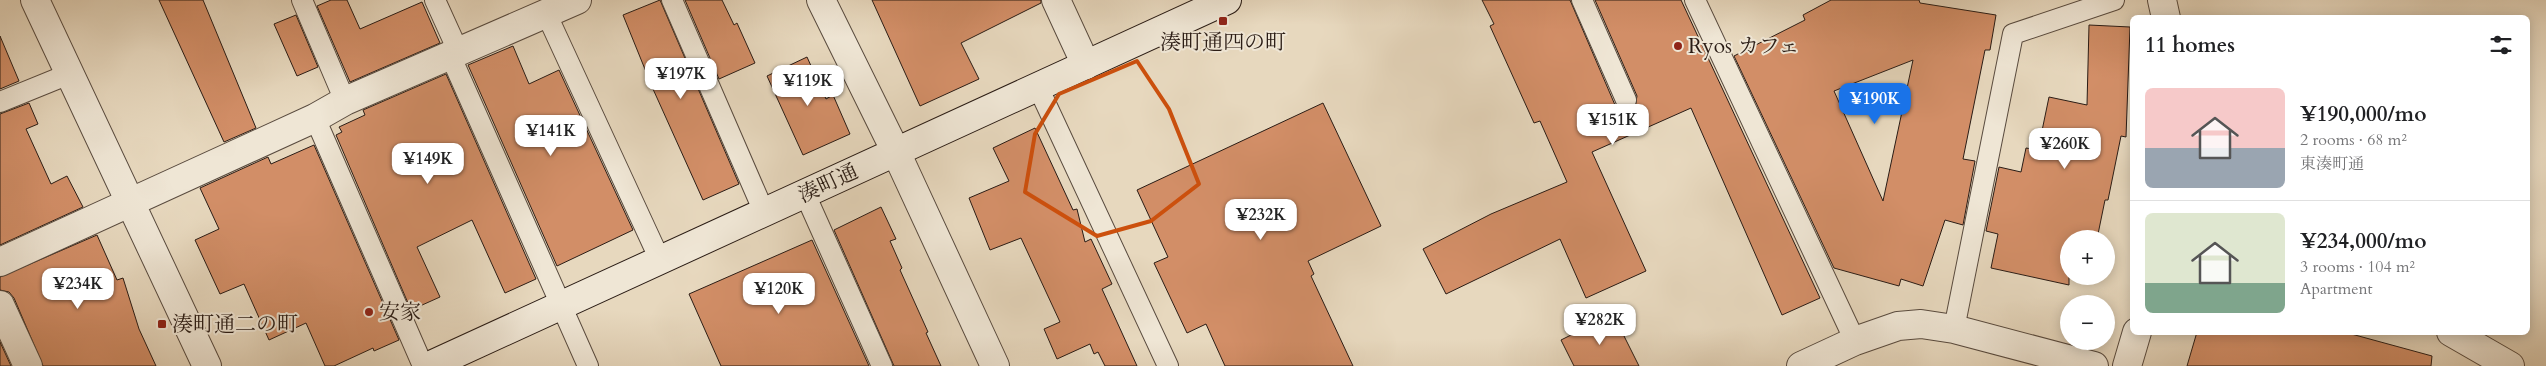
<!DOCTYPE html>
<html lang="en">
<head>
<meta charset="utf-8">
<style>
	body { margin:0; font-family:Cardo,"Noto Serif JP",serif; background:#f6f6f6; color:#202124; height:100vh; display:flex; flex-direction:column; font-size:19px; white-space:nowrap }
	* { box-sizing:border-box; margin:0 }
	p { font-size:16px; color:#757577 }
	.icon { flex:none; width:28px; height:28px; fill:none; stroke:currentColor; stroke-width:2; stroke-linecap:round; stroke-linejoin:round }
	.map { position:relative; flex:1; overflow:hidden }
	.side { position:absolute; left:2130px; top:15px; width:400px; height:320px; display:flex; flex-direction:column; background:#fff; border-radius:8px; box-shadow:0 2px 12px #0003 }
	.side>* { flex:none }
	.controls { position:absolute; left:2060px; top:230px; display:grid; gap:10px }
	.controls a { display:grid; place-items:center; width:55px; height:55px; border-radius:50%; background:#fff; box-shadow:0 2px 12px #0003; font-size:25px }
	.price { position:absolute; translate:-50% -42px; padding:0 11px; border-radius:10px; background:#fff; color:#222; font-size:16px; line-height:32px; filter:drop-shadow(0 1px 2px #0008) }
	.price::after { content:''; position:absolute; left:50%; top:30px; width:15px; height:11px; margin-left:-8px; background:inherit; clip-path:polygon(0 0,100% 0,50% 100%) }
	.price.selected { background:#1a73e8; color:#fff }
	ul { padding:0; list-style:none }
	li { display:flex; align-items:center; gap:15px; height:125px; padding:0 15px }
	li+li { border-top:1px solid #e0e0e0 }
	li span { display:grid; place-items:center; flex:none; width:140px; height:100px; border-radius:8px; color:#555 }
	li>.icon { margin-inline-start:auto }
	span .icon { width:60px; height:60px; fill:#fffc; stroke-width:1 }
	li b { font-size:21px }
	h2 { display:flex; justify-content:space-between; align-items:center; height:60px; padding:0 15px; font-size:21px }
	.map>svg:first-child { display:block }
	.building { fill:#d28e67; stroke:#2a1c15; fill-rule:evenodd }
	.lines { fill:none; stroke-linecap:round; stroke-linejoin:round }
	.service-casing { stroke:#594b3f; stroke-width:22 }
	.minor-casing { stroke:#594b3f; stroke-width:30 }
	.tertiary-casing { stroke:#594b3f; stroke-width:30 }
	.secondary-casing { stroke:#2a1c15; stroke-width:30 }
	.service { stroke:#efe6d5; stroke-width:20 }
	.minor { stroke:#efe6d5; stroke-width:28 }
	.tertiary { stroke:#efe6d5; stroke-width:28 }
	.secondary { stroke:#efe6d5; stroke-width:28 }
	.marked { fill:none; stroke:#cc500d; stroke-width:4; stroke-linejoin:round }
	.poi-dot { fill:#8f2418; stroke:#efe6d5; stroke-width:2 }
	.labels { text-anchor:middle; stroke-width:4; stroke-linejoin:round; paint-order:stroke }
	.poi-label { font-size:21px; fill:#2a1c15; stroke:#efe6d5; text-anchor:start }
	.street-label { font-size:21px; fill:#2a1c15; stroke:#efe6d5 }
</style>
</head>
<body>
<div class="map">
<svg width="2546" height="366" viewBox="0 0 2546 366">
	<rect width="100%" height="100%" fill="#e7d8be"/>
	<filter id="stains"><feTurbulence type="fractalNoise" baseFrequency=".004" numOctaves="4"/><feColorMatrix values="0 0 0 0 .2 0 0 0 0 .09 0 0 0 0 .02 0 0 0 .5 -.17"/></filter>
	<radialGradient id="worn" r=".72"><stop offset=".6" stop-color="#630" stop-opacity="0"/><stop offset="1" stop-color="#630" stop-opacity=".3"/></radialGradient>
	<g class="building">
		<polygon points="159,0 203,0 256,128 224,142"/>
		<polygon points="331,0 347,0 360,29 422,2 440,43 350,82 317,6"/>
		<polygon points="660,0 739,184 703,200 653,89 623,15"/>
		<polygon points="685,0 722,0 734,25 737,23 755,63 719,79"/>
		<polygon points="872,0 1041,0 1041,3 961,43 979,79 920,106"/>
		<polygon points="1482,0 1570,0 1615,105 1625,112 1635,107 1637,96 1595,0 1681,0 1820,298 1782,315 1691,108 1592,152 1646,271 1586,298 1560,239 1446,294 1423,249 1491,214 1567,182 1540,121 1534,123 1490,26 1494,24"/>
		<path d="M1831,0H1919L1920,3L1996,15L1990,50H1985L1963,159L1975,161L1963,225L1945,220L1923,286L1901,279L1899,286L1834,268L1734,56L1805,20L1803,15ZM1913,60L1883,201L1834,91Z"/>
		<polygon points="296,15 318,67 297,76 274,24"/>
		<polygon points="2089,25 2130,27 2126,137 2121,136 2108,200 2105,200 2097,239 2069,239 2069,285 1991,268 1998,234 1986,231 1999,167 2021,172 2026,148 2038,150 2049,97 2087,105"/>
		<polygon points="0,36 19,81 0,89"/>
		<polygon points="513,46 529,84 559,70 633,230 557,266 468,65"/>
		<polygon points="807,57 826,99 833,95 850,134 803,155 767,76"/>
		<polygon points="446,74 536,279 505,293 472,220 417,247 440,297 411,310 336,135 342,132 339,127 365,115 363,110"/>
		<polygon points="29,103 38,124 26,129 51,184 67,176 83,207 0,245 0,114"/>
		<polygon points="1323,103 1381,226 1308,261 1314,274 1311,276 1353,366 1225,366 1206,324 1187,333 1154,263 1168,257 1137,190"/>
		<polygon points="1035,128 1073,210 1077,209 1085,242 1091,239 1112,284 1102,289 1137,366 1105,366 1098,352 1094,354 1090,344 1057,359 1044,329 1060,322 1021,238 990,250 969,198 1009,181 993,148"/>
		<polygon points="314,145 399,340 374,351 373,348 334,366 325,366 306,323 269,340 244,284 220,294 195,240 219,229 200,188 268,157 271,164"/>
		<polygon points="881,207 896,239 890,241 902,268 900,270 928,332 926,333 941,366 894,366 834,230"/>
		<polygon points="97,235 117,280 123,278 139,329 156,366 43,366 14,298 9,292 0,290 0,277"/>
		<polygon points="812,240 869,366 721,366 689,294"/>
		<polygon points="1613,314 1639,366 1574,366 1561,340"/>
		<polygon points="2197,332 2344,332 2432,356 2431,366 2187,366"/>
		<polygon points="0,342 11,366 0,366"/>
	</g>
	<g class="lines">
		<defs>
			<g id="service">
				<polyline points="302,0 345,101"/>
				<polyline points="435,0 459,53"/>
				<polyline points="672,0 764,212"/>
				<polyline points="1582,0 1626,100"/>
				<polyline points="1695,0 1855,341"/>
				<polyline points="546,13 660,260"/>
				<polyline points="451,57 588,366"/>
				<polyline points="1038,87 1168,366"/>
				<polyline points="0,102 69,74"/>
				<polyline points="315,118 423,366"/>
				<polyline points="805,194 882,366"/>
				<polyline points="1954,329 2013,34 2114,0"/>
			</g>
			<g id="minor">
				<polyline points="821,0 896,152 995,366"/>
				<polyline points="1056,0 1086,65"/>
				<polyline points="2162,0 2166,18"/>
				<polyline points="0,262 315,118 345,101 577,0"/>
				<polyline points="0,305 28,366"/>
				<polyline points="2451,332 2510,366"/>
				<polyline points="1801,366 1855,341 1898,326 1921,324 1954,329 2094,366"/>
				<polyline points="2127,366 2137,332"/>
			</g>
			<polyline id="tertiary" points="35,0 207,366"/>
			<polyline id="secondary" points="429,366 1227,0"/>
		</defs>
		<use href="#service" class="service-casing"/>
		<use href="#minor" class="minor-casing"/>
		<use href="#tertiary" class="tertiary-casing"/>
		<use href="#secondary" class="secondary-casing"/>
		<use href="#service" class="service"/>
		<use href="#minor" class="minor"/>
		<use href="#tertiary" class="tertiary"/>
		<use href="#secondary" class="secondary"/>
	</g>
	<path class="marked" d="M1137,61L1169,109L1199,184L1151,221L1097,236L1025,192L1035,134L1059,94Z"/>
	<g class="poi-dot">
		<rect x="1218" y="16" width="10" height="10" rx="2.5"/>
		<circle cx="1678" cy="46" r="5"/>
		<circle cx="369" cy="312" r="5"/>
		<rect x="157" y="319" width="10" height="10" rx="2.5"/>
	</g>
	<g class="labels">
		<g class="poi-label">
			<text x="1223" y="49" text-anchor="middle">湊町通四の町</text>
			<text x="1688" y="53">Ryos カフェ</text>
			<text x="379" y="319">安家</text>
			<text x="172" y="331">湊町通二の町</text>
		</g>
		<g class="street-label">
			<text transform="translate(828 183) rotate(-25)" y="7">湊町通</text>
		</g>
	</g>
	<rect width="100%" height="100%" filter="url(#stains)"/>
	<rect width="100%" height="100%" fill="url(#worn)"/>
</svg>
<div class="controls">
<a>+</a>
<a>−</a>
</div>
<b class="price" style="left:681px;top:100px">¥197K</b>
<b class="price" style="left:808px;top:107px">¥119K</b>
<b class="price selected" style="left:1875px;top:125px">¥190K</b>
<b class="price" style="left:1613px;top:146px">¥151K</b>
<b class="price" style="left:551px;top:157px">¥141K</b>
<b class="price" style="left:2065px;top:170px">¥260K</b>
<b class="price" style="left:428px;top:185px">¥149K</b>
<b class="price" style="left:1261px;top:241px">¥232K</b>
<b class="price" style="left:78px;top:310px">¥234K</b>
<b class="price" style="left:779px;top:315px">¥120K</b>
<b class="price" style="left:1600px;top:346px">¥282K</b>
<section class="side">
<h2>11 homes<svg class="icon" aria-label="filters" viewBox="0 0 24 24"><path d="M4 7h16M4 17h16"/><circle cx="9" cy="7" r="2"/><circle cx="15" cy="17" r="2"/></svg></h2>
<ul>
<li><span style="background:linear-gradient(#f6c9c9 60%,#9aa5b1 0)"><svg class="icon" aria-label="home" viewBox="0 0 24 24"><path d="M3 11l9-7 9 7M6 9v11h12V9"/></svg></span><div><b>¥190,000/mo</b><p>2 rooms · 68 m²</p><p>東湊町通</p></div></li>
<li><span style="background:linear-gradient(#dfe7d0 70%,#7fa58c 0)"><svg class="icon" aria-label="home" viewBox="0 0 24 24"><path d="M3 11l9-7 9 7M6 9v11h12V9"/></svg></span><div><b>¥234,000/mo</b><p>3 rooms · 104 m²</p><p>Apartment</p></div></li>
</ul>
</section>
</div>
</body>
</html>
